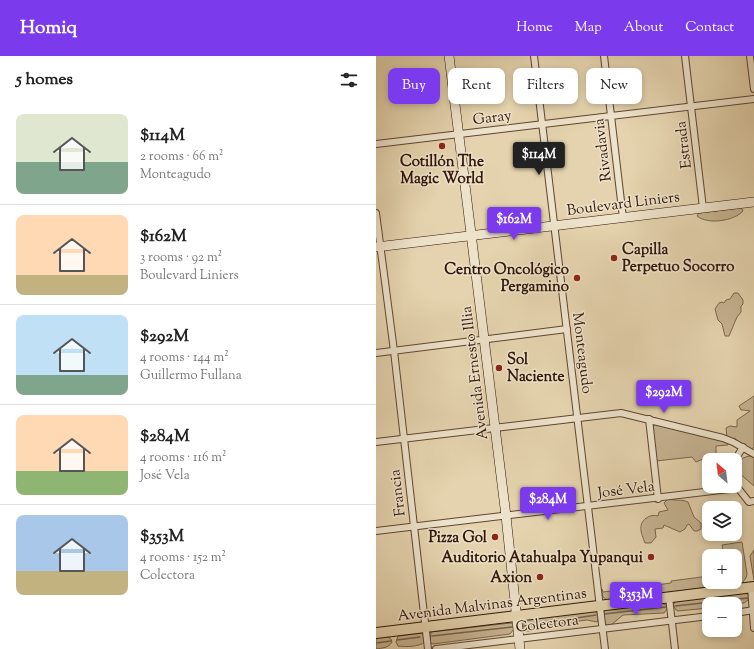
<!DOCTYPE html>
<html lang="en">
<head>
<meta charset="utf-8">
<style>
	body { margin:0; font-family:"Sorts Mill Goudy",serif; background:#f2f2f2; color:#222; height:100vh; display:flex; flex-direction:column; font-size:15px; white-space:nowrap }
	* { box-sizing:border-box; margin:0 }
	p { font-size:13px; color:#767676 }
	.icon { flex:none; width:22px; height:22px; fill:none; stroke:currentColor; stroke-width:2; stroke-linecap:round; stroke-linejoin:round }
	.map { position:relative; flex:1; overflow:hidden }
	.drawer { display:flex; flex-direction:column; background:#fff; width:376px }
	.drawer>* { flex:none }
	.top-card { position:absolute; left:12px; top:12px; width:306px; height:36px; display:flex; gap:8px }
	.needle { width:26px; rotate:332deg }
	.controls { position:absolute; left:326px; top:397px; display:grid; gap:8px }
	.controls a { display:grid; place-items:center; width:40px; height:40px; border-radius:8px; background:#fff; box-shadow:0 2px 6px #0003; font-size:20px }
	.price { position:absolute; translate:-50% -34px; padding:0 9px; border-radius:4px; background:#7c3aed; color:#fff; font-size:13px; line-height:26px; filter:drop-shadow(0 1px 2px #0008) }
	.price::after { content:''; position:absolute; left:50%; top:24px; width:12px; height:9px; margin-left:-6px; background:inherit; clip-path:polygon(0 0,100% 0,50% 100%) }
	.price.selected { background:#222; color:#fff }
	ul { padding:0; list-style:none }
	li { display:flex; align-items:center; gap:12px; height:100px; padding:0 16px }
	li+li { border-top:1px solid #e0e0e0 }
	li span { display:grid; place-items:center; flex:none; width:112px; height:80px; border-radius:8px; color:#555 }
	li>.icon { margin-inline-start:auto }
	span .icon { width:48px; height:48px; fill:#fffc; stroke-width:1 }
	li b { font-size:17px }
	h2 { display:flex; justify-content:space-between; align-items:center; height:48px; padding:0 16px; font-size:17px }
	.chip { padding:0 14px; border-radius:8px; background:#fff; box-shadow:0 2px 6px #0003; font-size:14px; line-height:36px }
	.chip.selected { background:#7c3aed; color:#fff }
	header { display:flex; align-items:center; gap:24px; box-sizing:border-box; height:56px; padding:0 20px; background:#7c3aed; color:#fff }
	header strong { font-size:19px }
	nav { display:flex; gap:22px; margin-inline-start:auto; font-size:14px }
	main { display:flex; flex:1; min-height:0 }
	.map>svg:first-child { display:block }
	.green { fill:#c6b392; stroke:#7c644d }
	.lines { fill:none; stroke-linecap:round; stroke-linejoin:round }
	.stream { stroke:#78614a; stroke-width:1.5 }
	.minor-casing { stroke:#5e4532; stroke-width:8 }
	.secondary-casing { stroke:#321608; stroke-width:10 }
	.primary-casing { stroke:#321608; stroke-width:12 }
	.minor { stroke:#ede2ca; stroke-width:6 }
	.secondary { stroke:#ede2ca; stroke-width:9 }
	.primary { stroke:#e4d3ae; stroke-width:10 }
	.poi-dot { fill:#8f2418; stroke:#ede2ca; stroke-width:1.5 }
	.labels { text-anchor:middle; stroke-width:3; stroke-linejoin:round; paint-order:stroke }
	.street-label { font-size:15px; fill:#321608; stroke:#ede2ca }
	.poi-label { font-size:15px; font-weight:bold; fill:#321608; stroke:#ede2ca; text-anchor:end }
</style>
</head>
<body>
<header>
<strong>Homiq</strong>
<nav><a>Home</a><a>Map</a><a>About</a><a>Contact</a></nav>
</header>
<main>
<section class="drawer">
<h2>5 homes<svg class="icon" aria-label="filters" viewBox="0 0 24 24"><path d="M4 7h16M4 17h16"/><circle cx="9" cy="7" r="2"/><circle cx="15" cy="17" r="2"/></svg></h2>
<ul>
<li><span style="background:linear-gradient(#dfe7d0 60%,#7fa58c 0)"><svg class="icon" aria-label="home" viewBox="0 0 24 24"><path d="M3 11l9-7 9 7M6 9v11h12V9"/></svg></span><div><b>$114M</b><p>2 rooms · 66 m²</p><p>Monteagudo</p></div></li>
<li><span style="background:linear-gradient(#ffd9b3 75%,#c2b280 0)"><svg class="icon" aria-label="home" viewBox="0 0 24 24"><path d="M3 11l9-7 9 7M6 9v11h12V9"/></svg></span><div><b>$162M</b><p>3 rooms · 92 m²</p><p>Boulevard Liniers</p></div></li>
<li><span style="background:linear-gradient(#bfe0f5 75%,#7fa58c 0)"><svg class="icon" aria-label="home" viewBox="0 0 24 24"><path d="M3 11l9-7 9 7M6 9v11h12V9"/></svg></span><div><b>$292M</b><p>4 rooms · 144 m²</p><p>Guillermo Fullana</p></div></li>
<li><span style="background:linear-gradient(#ffd9b3 70%,#8fb573 0)"><svg class="icon" aria-label="home" viewBox="0 0 24 24"><path d="M3 11l9-7 9 7M6 9v11h12V9"/></svg></span><div><b>$284M</b><p>4 rooms · 116 m²</p><p>José Vela</p></div></li>
<li><span style="background:linear-gradient(#a9c7e8 70%,#c2b280 0)"><svg class="icon" aria-label="home" viewBox="0 0 24 24"><path d="M3 11l9-7 9 7M6 9v11h12V9"/></svg></span><div><b>$353M</b><p>4 rooms · 152 m²</p><p>Colectora</p></div></li>
</ul>
</section>
<div class="map">
<svg width="378" height="593" viewBox="0 0 378 593">
	<rect width="100%" height="100%" fill="#e4d3ae"/>
	<filter id="stains"><feTurbulence type="fractalNoise" baseFrequency=".005" numOctaves="4"/><feColorMatrix values="0 0 0 0 .2 0 0 0 0 .09 0 0 0 0 .02 0 0 0 .5 -.17"/></filter>
	<radialGradient id="worn" r=".72"><stop offset=".6" stop-color="#630" stop-opacity="0"/><stop offset="1" stop-color="#630" stop-opacity=".3"/></radialGradient>
	<g class="green">
		<path d="M364,152L366,153L367,155C358,165 332,169 321,160L323,157Z"/>
		<polygon points="358,237 362,237 367,244 367,248 365,250 365,256 361,261 353,280 349,280 346,268 342,264 339,253 343,247 346,246 348,247 350,244 354,243"/>
		<polygon points="378,340 378,391 376,393 359,385 359,382 356,383 351,382 350,372 354,370 361,371 361,364 374,355 368,354 365,354 363,350"/>
		<polygon points="282,368 351,386 352,389 340,390 340,398 329,400 327,403 320,406 316,401 280,405 276,372 278,369"/>
		<polygon points="373,400 378,401 378,430 363,417 362,407 367,402"/>
		<path d="M292,443C300,445 305,443 312,446L318,461L325,467V473L321,475H318L313,468L311,469L309,473L304,476L288,469L287,472L279,473L280,481L275,487H269C265,477 261,467 272,461C276,459 278,459 282,460L283,456L292,454L288,447Z"/>
		<polygon points="366,486 371,518 370,522 366,527 239,543 231,544 227,541 225,533 226,533 227,536 295,527 295,525 333,520 333,526 359,526 359,500 348,500 346,489"/>
		<polygon points="378,494 378,524 374,500"/>
		<polygon points="370,537 373,540 372,544 368,547 333,548 333,552 302,555 300,554 297,549 300,545"/>
		<path d="M286,547L291,550V553L288,557L247,559L235,569H230C227,565 226,558 229,554Z"/>
		<polygon points="218,555 222,558 222,564 221,566 211,564 164,570 154,575 150,575 147,574 147,567 151,563"/>
		<polygon points="135,567 138,569 138,573 134,578 57,588 54,587 55,576"/>
		<path d="M47,577L48,579L49,586C43,591 30,591 22,590L20,586L22,580Z"/>
		<path d="M12,581L15,583L16,586C13,592 6,592 0,593V582Z"/>
	</g>
	<g class="lines">
		<g class="stream">
			<polyline points="299,550 372,542"/>
			<polyline points="228,558 290,551"/>
			<polyline points="148,570 220,559"/>
			<polyline points="56,580 136,571"/>
			<polyline points="21,584 44,581"/>
			<polyline points="0,587 15,585"/>
		</g>
		<defs>
			<g id="minor">
				<polyline points="158,0 229,593"/>
				<polyline points="228,0 247,162"/>
				<polyline points="309,0 327,152"/>
				<polyline points="374,0 378,33"/>
				<polyline points="0,88 378,43"/>
				<polyline points="0,157 18,295 52,593"/>
				<polyline points="0,297 191,273"/>
				<polyline points="273,363 282,443"/>
				<polyline points="0,386 245,357 347,382 357,386 378,398"/>
				<polyline points="362,432 359,404 367,391"/>
				<polyline points="362,432 373,446 378,445"/>
				<polyline points="0,475 362,432"/>
				<polyline points="375,531 378,572"/>
				<polyline points="293,541 299,593"/>
				<polyline points="359,557 378,554"/>
				<polyline points="60,593 333,560"/>
			</g>
			<g id="secondary">
				<polyline points="73,0 130,460 144,593"/>
				<polyline points="0,191 378,146"/>
			</g>
			<polyline id="primary" points="0,577 378,531"/>
		</defs>
		<use href="#minor" class="minor-casing"/>
		<use href="#secondary" class="secondary-casing"/>
		<use href="#primary" class="primary-casing"/>
		<use href="#minor" class="minor"/>
		<use href="#secondary" class="secondary"/>
		<use href="#primary" class="primary"/>
	</g>
	<g class="poi-dot">
		<circle cx="66" cy="90" r="4"/>
		<circle cx="238" cy="202" r="4"/>
		<circle cx="201" cy="222" r="4"/>
		<circle cx="123" cy="312" r="4"/>
		<circle cx="119" cy="481" r="4"/>
		<circle cx="275" cy="501" r="4"/>
		<circle cx="164" cy="521" r="4"/>
	</g>
	<g class="labels">
		<g class="street-label">
			<text transform="translate(116 61) rotate(-7)" y="5">Garay</text>
			<text transform="translate(307 89) rotate(-97)" y="5">Estrada</text>
			<text transform="translate(226 94) rotate(-97)" y="5">Rivadavia</text>
			<text transform="translate(247 147) rotate(-7)" y="5">Boulevard Liniers</text>
			<text transform="translate(207 297) rotate(83)" y="5">Monteagudo</text>
			<text transform="translate(98 317) rotate(-97)" y="5">Avenida Ernesto Illia</text>
			<text transform="translate(250 433) rotate(-7)" y="5">José Vela</text>
			<text transform="translate(21 437) rotate(-97)" y="5">Francia</text>
			<text transform="translate(116 548) rotate(-7)" y="5">Avenida Malvinas Argentinas</text>
			<text transform="translate(171 567) rotate(-7)" y="5">Colectora</text>
		</g>
		<g class="poi-label">
			<text x="66" y="110" text-anchor="middle">Cotillón The<tspan x="66" dy="17">Magic World</tspan></text>
			<text x="246" y="198" text-anchor="start">Capilla<tspan x="246" dy="17">Perpetuo Socorro</tspan></text>
			<text x="193" y="218">Centro Oncológico<tspan x="193" dy="17">Pergamino</tspan></text>
			<text x="131" y="308" text-anchor="start">Sol<tspan x="131" dy="17">Naciente</tspan></text>
			<text x="111" y="486">Pizza Gol</text>
			<text x="267" y="506">Auditorio Atahualpa Yupanqui</text>
			<text x="156" y="526">Axion</text>
		</g>
	</g>
	<rect width="100%" height="100%" filter="url(#stains)"/>
	<rect width="100%" height="100%" fill="url(#worn)"/>
</svg>
<div class="controls">
<a><svg class="needle" viewBox="-14 -14 28 28"><path d="M0-13l5 13h-10z" fill="#e53935"/><path d="M0 13l5-13h-10z" fill="#767676"/></svg></a>
<a><svg class="icon" aria-label="layers" viewBox="0 0 24 24"><path d="M12 4l9 5-9 5-9-5zM3 14l9 5 9-5"/></svg></a>
<a>+</a>
<a>−</a>
</div>
<b class="price selected" style="left:163px;top:120px">$114M</b>
<b class="price" style="left:138px;top:185px">$162M</b>
<b class="price" style="left:288px;top:358px">$292M</b>
<b class="price" style="left:172px;top:465px">$284M</b>
<b class="price" style="left:260px;top:560px">$353M</b>
<div class="top-card">
<a class="chip selected">Buy</a>
<a class="chip">Rent</a>
<a class="chip">Filters</a>
<a class="chip">New</a>
</div>
</div>
</main>
</body>
</html>
